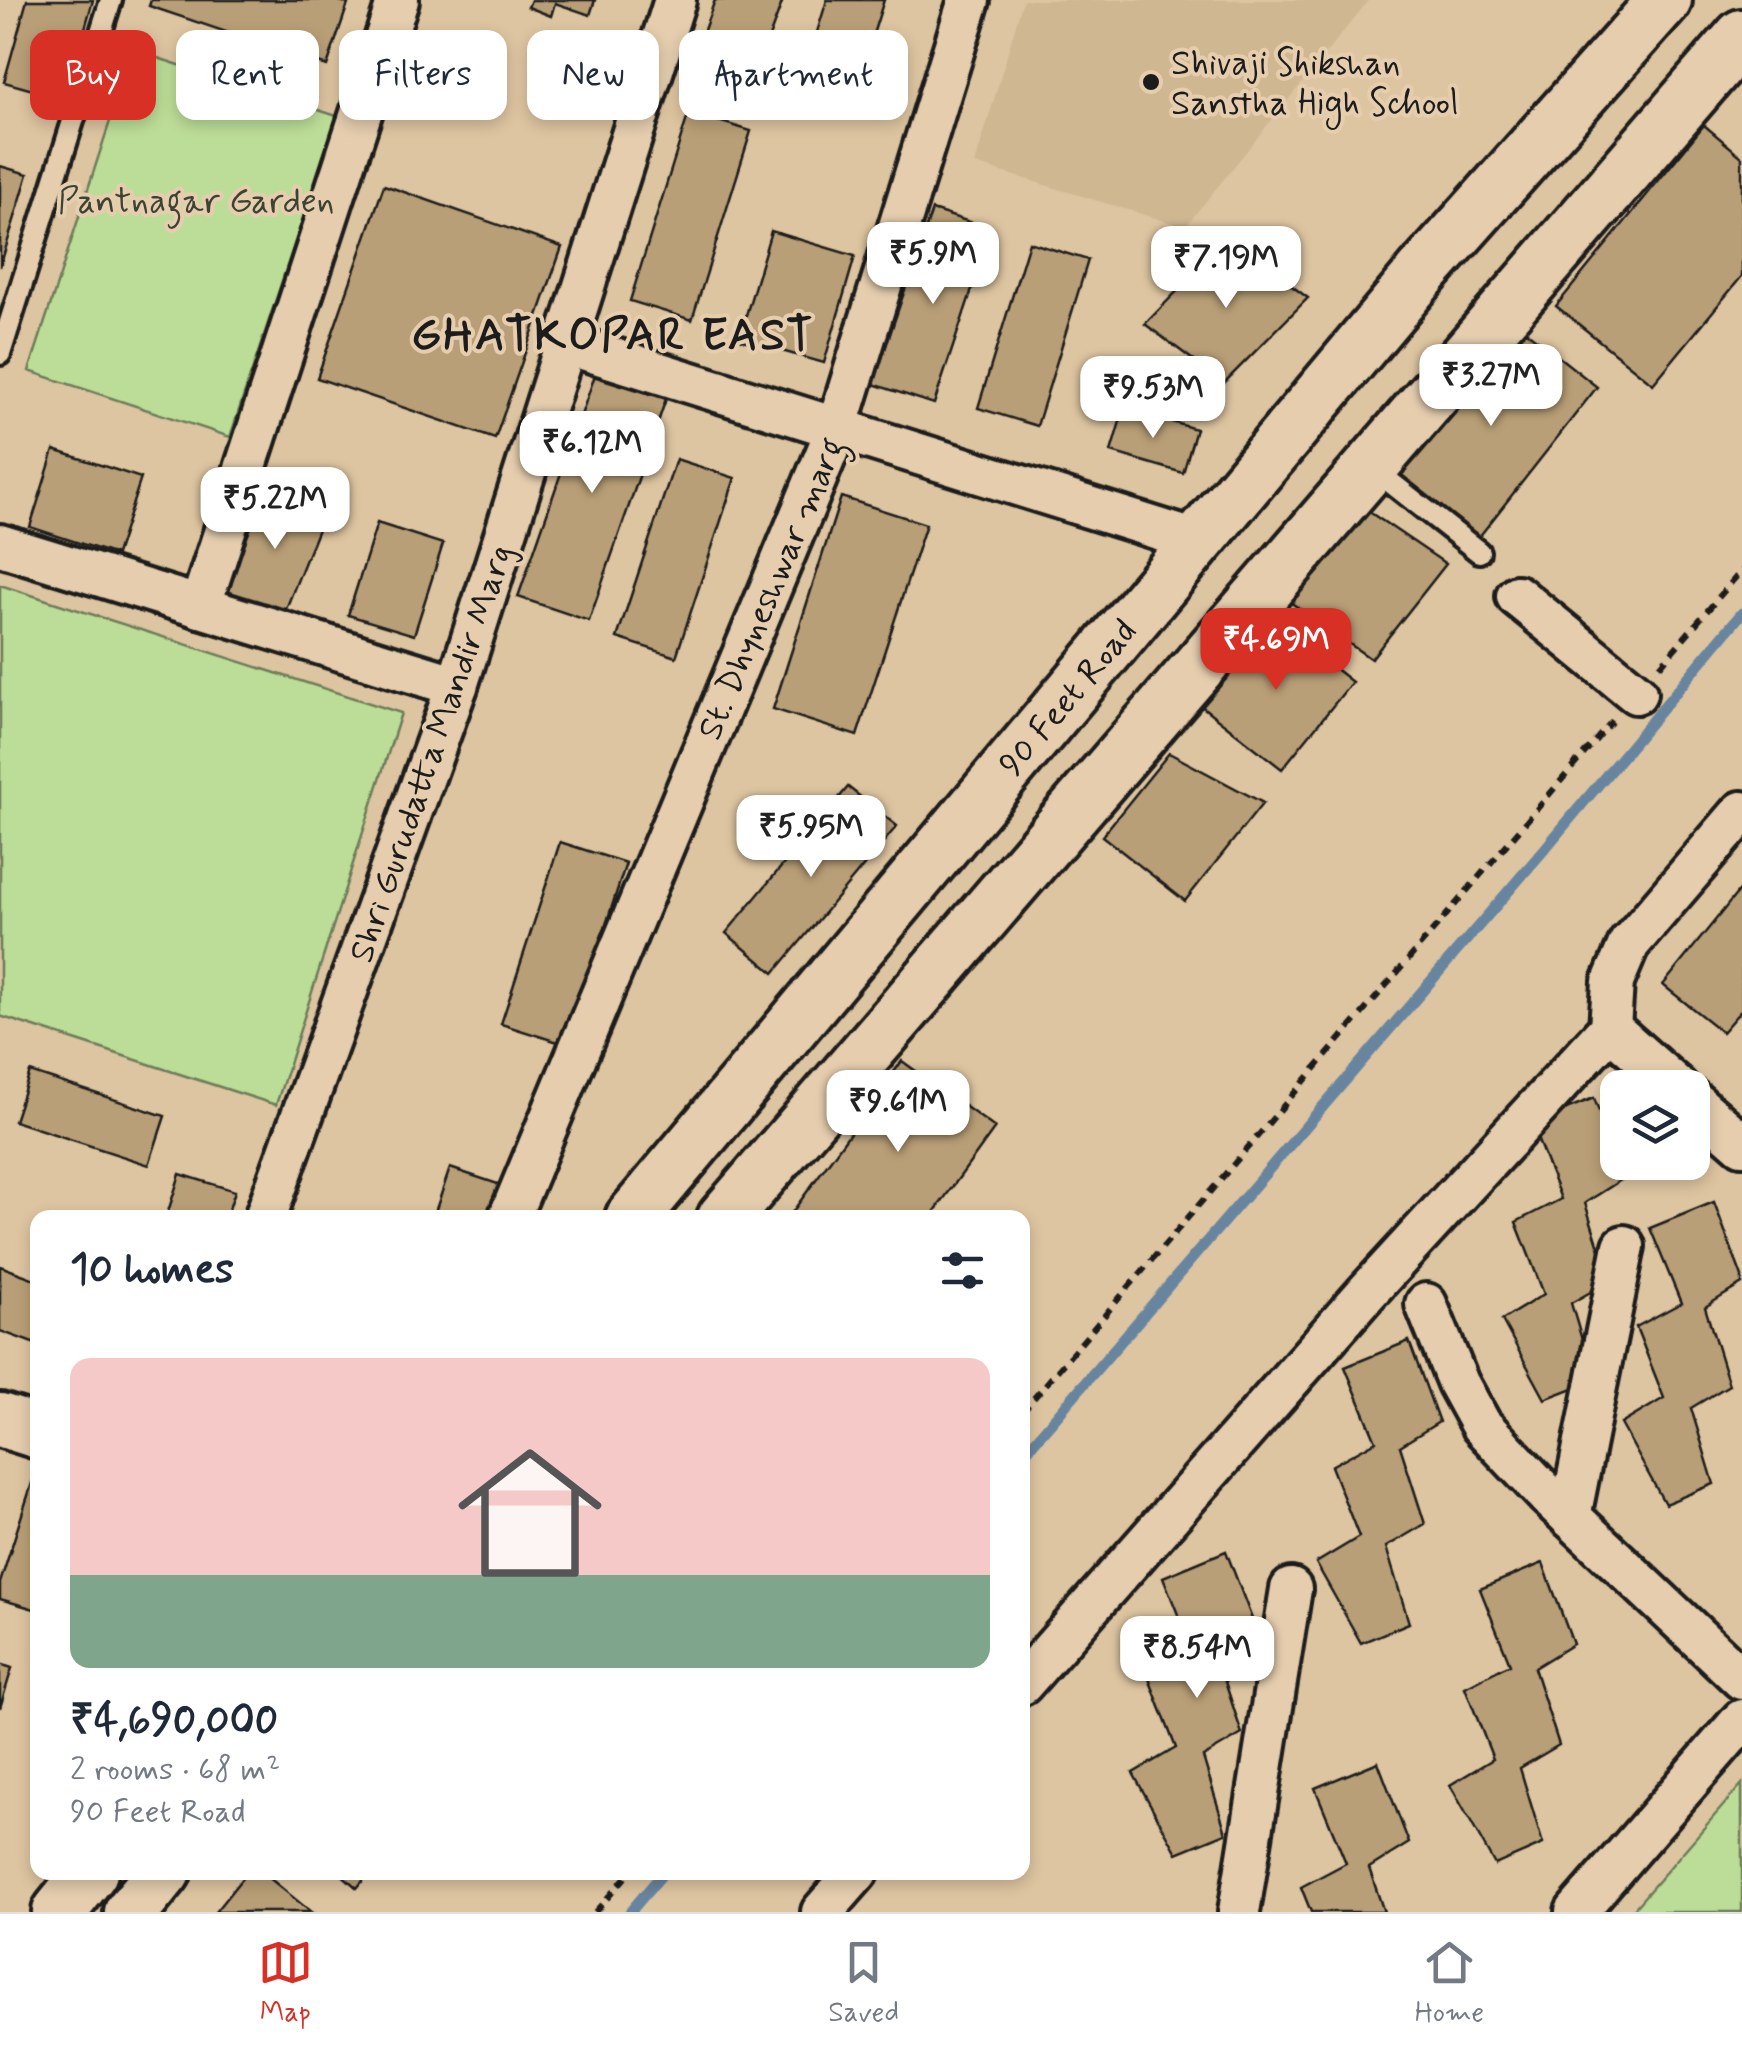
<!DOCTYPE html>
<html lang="en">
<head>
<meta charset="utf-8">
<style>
	body { margin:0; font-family:Mynerve,sans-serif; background:#f6f6f7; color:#1f2937; height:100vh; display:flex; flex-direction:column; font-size:38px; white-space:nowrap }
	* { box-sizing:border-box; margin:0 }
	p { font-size:32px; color:#747a83 }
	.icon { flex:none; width:55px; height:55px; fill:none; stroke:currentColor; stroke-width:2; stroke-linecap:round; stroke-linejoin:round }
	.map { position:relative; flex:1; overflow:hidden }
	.sheet { position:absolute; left:30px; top:1210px; width:1000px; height:670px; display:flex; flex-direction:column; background:#fff; border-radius:20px; box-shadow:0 5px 15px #0003 }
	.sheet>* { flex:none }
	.top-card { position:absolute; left:30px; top:30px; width:1000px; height:90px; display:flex; gap:20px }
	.tools { position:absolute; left:1600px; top:1070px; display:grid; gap:20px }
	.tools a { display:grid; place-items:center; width:110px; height:110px; border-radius:20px; background:#fff; box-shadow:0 5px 15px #0003; font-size:50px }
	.price { position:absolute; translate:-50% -85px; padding:0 22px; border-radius:20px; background:#fff; color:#222; font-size:32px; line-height:65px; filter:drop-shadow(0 2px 5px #0008) }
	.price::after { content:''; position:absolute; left:50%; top:60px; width:30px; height:22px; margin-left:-15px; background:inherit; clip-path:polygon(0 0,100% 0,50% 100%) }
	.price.current { background:#d93025; color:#fff }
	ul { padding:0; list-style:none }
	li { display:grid; align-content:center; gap:20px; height:530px; padding:0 40px }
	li+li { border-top:2px solid #e0e1e3 }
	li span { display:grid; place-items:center; height:310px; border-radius:20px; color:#555 }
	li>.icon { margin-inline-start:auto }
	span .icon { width:180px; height:180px; fill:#fffc; stroke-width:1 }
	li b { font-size:42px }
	h2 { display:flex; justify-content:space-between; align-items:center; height:120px; padding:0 40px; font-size:42px }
	.tag { padding:0 35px; border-radius:20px; background:#fff; box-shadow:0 5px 15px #0003; font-size:35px; line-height:90px }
	.tag.current { background:#d93025; color:#fff }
	.dock { display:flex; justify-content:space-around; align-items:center; height:140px; border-top:2px solid #e0e1e3; background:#fff; font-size:28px; color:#747a83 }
	.dock a { display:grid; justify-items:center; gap:5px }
	.dock .current { color:#d93025 }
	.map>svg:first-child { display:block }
	.built { fill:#cfb792 }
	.green { fill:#bcdd97; stroke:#6c7c5a; stroke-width:2.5 }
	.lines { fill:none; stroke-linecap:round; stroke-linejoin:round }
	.stream { stroke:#67859f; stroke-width:11 }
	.building { fill:#b99f77; stroke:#1c1c1c; stroke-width:2.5 }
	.service-casing { stroke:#1c1c1c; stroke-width:28 }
	.minor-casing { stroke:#1c1c1c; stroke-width:48 }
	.tertiary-casing { stroke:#1c1c1c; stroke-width:60 }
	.path { stroke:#1c1c1c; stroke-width:6; stroke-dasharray:10 8; stroke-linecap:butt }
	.service { stroke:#e5cdae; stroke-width:20 }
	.minor { stroke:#e5cdae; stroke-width:40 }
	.tertiary { stroke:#e5cdae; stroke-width:52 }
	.poi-dot { fill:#1c1c1c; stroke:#e5cdae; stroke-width:4 }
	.labels { text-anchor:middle; stroke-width:8; stroke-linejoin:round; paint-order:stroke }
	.poi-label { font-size:35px; fill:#1c1c1c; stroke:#e5cdae; text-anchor:start }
	.park-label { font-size:35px; fill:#3c4335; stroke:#e5cdae }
	.street-label { font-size:35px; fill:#1c1c1c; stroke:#e5cdae }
	.district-label { font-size:45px; font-weight:bold; letter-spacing:2.5px; fill:#1c1c1c; stroke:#e5cdae }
</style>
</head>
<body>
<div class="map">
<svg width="1742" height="1912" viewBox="0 0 1742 1912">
	<rect width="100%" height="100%" fill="#dec5a1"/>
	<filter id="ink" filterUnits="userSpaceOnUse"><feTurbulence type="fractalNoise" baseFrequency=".01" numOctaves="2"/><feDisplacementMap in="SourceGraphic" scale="20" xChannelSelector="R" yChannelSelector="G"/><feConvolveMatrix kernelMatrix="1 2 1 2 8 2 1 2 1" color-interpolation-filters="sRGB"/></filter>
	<g filter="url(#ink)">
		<polygon class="built" points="1023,0 1369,0 1185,227 975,164"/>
		<g class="green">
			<polygon points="133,50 337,116 230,437 29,371"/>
			<polygon points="0,585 401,713 276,1105 0,1016"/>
			<polygon points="1742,1784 1742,1912 1631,1912"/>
		</g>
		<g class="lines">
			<g class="stream">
				<polyline points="1022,1456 1543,851 1742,613"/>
				<polyline points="630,1912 664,1872"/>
			</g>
		</g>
		<g class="building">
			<polygon points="27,0 93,0 65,99 4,82"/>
			<polygon points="151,0 337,0 348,4 327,66 149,6"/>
			<polygon points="531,0 595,0 590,15 555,3 551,16 528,7"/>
			<polygon points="715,0 783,0 757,70 697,49"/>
			<polygon points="827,0 884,0 847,116 796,100"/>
			<polygon points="689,112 751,131 692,320 630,301"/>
			<polygon points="1704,125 1742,157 1742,276 1653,384 1556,306"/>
			<polygon points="0,166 28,174 0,267"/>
			<polygon points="384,185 562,247 495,439 317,378"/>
			<polygon points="932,210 992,229 934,404 873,384"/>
			<polygon points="771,231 855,256 824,363 739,339"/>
			<polygon points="1228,239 1308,298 1224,383 1145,324"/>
			<polygon points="1029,242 1088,260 1037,426 978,408"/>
			<polygon points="1507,316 1597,387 1475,542 1385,471"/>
			<polygon points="596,372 667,396 589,621 518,597"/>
			<polygon points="1124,408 1196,429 1183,473 1111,452"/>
			<polygon points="54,450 141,478 116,555 30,527"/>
			<polygon points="676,459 735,478 676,657 617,638"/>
			<polygon points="265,491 324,514 284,614 226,591"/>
			<polygon points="841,497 926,524 857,736 773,709"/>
			<polygon points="1359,505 1446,564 1371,659 1283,597"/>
			<polygon points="377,523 443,544 414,635 348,615"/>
			<polygon points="1269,617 1352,682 1282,769 1200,705"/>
			<polygon points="1169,753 1263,803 1185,901 1102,836"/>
			<polygon points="848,787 897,826 774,973 726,933"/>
			<polygon points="560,842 626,863 567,1045 501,1024"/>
			<polygon points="1742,887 1742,1009 1722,1032 1663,985"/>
			<polygon points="902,1061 995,1128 930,1218 788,1218"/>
			<polygon points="30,1072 165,1116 149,1165 14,1121"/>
			<polygon points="1594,1098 1624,1178 1585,1203 1610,1281 1571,1303 1594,1380 1545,1399 1502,1320 1544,1294 1516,1222 1561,1199 1531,1123"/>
			<polygon points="450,1168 504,1186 494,1218 433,1218"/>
			<polygon points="180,1174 235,1191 226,1218 166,1218"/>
			<polygon points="1714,1202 1742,1277 1742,1284 1705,1307 1729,1385 1691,1408 1714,1484 1665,1504 1621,1424 1664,1398 1636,1327 1681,1303 1650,1228"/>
			<polygon points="0,1266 38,1280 38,1345 0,1331"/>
			<polygon points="1409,1341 1439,1422 1400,1446 1425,1524 1386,1547 1409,1623 1361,1643 1316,1563 1359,1537 1331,1466 1376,1441 1345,1367"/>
			<polygon points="33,1480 38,1482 38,1610 0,1599 0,1583"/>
			<polygon points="1226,1551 1257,1632 1217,1657 1242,1734 1203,1757 1226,1833 1177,1853 1133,1773 1176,1748 1148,1676 1193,1652 1163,1577"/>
			<polygon points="1543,1563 1573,1644 1534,1668 1559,1745 1520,1768 1543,1844 1495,1865 1450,1785 1493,1759 1465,1687 1510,1664 1480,1589"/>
			<polygon points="0,1664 12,1668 0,1708"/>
			<polygon points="1378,1762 1409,1843 1369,1868 1384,1912 1311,1912 1301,1887 1346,1863 1315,1788"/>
			<polygon points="247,1872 262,1872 311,1912 215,1912"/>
			<polygon points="339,1872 370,1872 357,1888"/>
		</g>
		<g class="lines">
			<defs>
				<g id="service">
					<polyline points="0,354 111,0"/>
					<polyline points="1371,467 1479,552"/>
				</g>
				<g id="minor">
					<polyline points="567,344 1197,541"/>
					<polyline points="0,545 457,686"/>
					<polyline points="1517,596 1636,693"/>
					<polyline points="200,607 398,0"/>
					<polyline points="1610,1028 1678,1088"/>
					<polyline points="1692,1100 1742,1144"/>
					<polyline points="265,1218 457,686 675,0"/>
					<polyline points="509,1218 837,428 969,0"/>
					<polyline points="1426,1304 1458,1383 1481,1425 1547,1495 1742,1679"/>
					<polyline points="1570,1517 1624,1246"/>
					<polyline points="1022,1684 1368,1291 1610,1028 1613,982 1629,944 1742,812"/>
					<polyline points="822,1912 857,1872"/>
					<polyline points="1239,1912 1291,1589"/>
					<polyline points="1576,1912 1742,1720"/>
				</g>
				<g id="tertiary">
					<polyline points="632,1218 1423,272 1665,0"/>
					<polyline points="724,1218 1742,36"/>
					<polyline points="0,1420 38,1432"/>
					<polyline points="59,1912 91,1872"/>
					<polyline points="131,1912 164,1872"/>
				</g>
			</defs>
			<use href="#service" class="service-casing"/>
			<use href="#minor" class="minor-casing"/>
			<use href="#tertiary" class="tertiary-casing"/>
			<g class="path">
				<polyline points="1660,666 1742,570"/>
				<polyline points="1022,1412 1612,721"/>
				<polyline points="595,1912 630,1872"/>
			</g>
			<use href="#service" class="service"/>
			<use href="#minor" class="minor"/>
			<use href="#tertiary" class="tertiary"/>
		</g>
	</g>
	<circle class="poi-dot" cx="1151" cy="82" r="10"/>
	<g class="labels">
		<g class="poi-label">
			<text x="1171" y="74">Shivaji Shikshan<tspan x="1171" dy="40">Sanstha High School</tspan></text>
		</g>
		<g class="park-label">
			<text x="196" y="212">Pantnagar Garden</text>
		</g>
		<g class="street-label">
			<text transform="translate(770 588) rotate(-67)" y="12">St. Dhyneshwar marg</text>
			<text transform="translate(1067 697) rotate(-50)" y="12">90 Feet Road</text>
			<text transform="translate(430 753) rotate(-71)" y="12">Shri Gurudatta Mandir Marg</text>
		</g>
		<g class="district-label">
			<text x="613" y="349">GHATKOPAR EAST</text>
		</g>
	</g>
</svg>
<div class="tools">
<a><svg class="icon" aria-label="layers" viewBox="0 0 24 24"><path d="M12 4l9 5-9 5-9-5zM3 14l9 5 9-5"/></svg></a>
</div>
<b class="price" style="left:933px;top:307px">₹5.9M</b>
<b class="price" style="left:1226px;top:311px">₹7.19M</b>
<b class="price" style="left:1491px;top:429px">₹3.27M</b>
<b class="price" style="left:1153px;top:441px">₹9.53M</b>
<b class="price" style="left:592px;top:496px">₹6.12M</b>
<b class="price" style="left:275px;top:552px">₹5.22M</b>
<b class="price current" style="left:1276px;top:693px">₹4.69M</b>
<b class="price" style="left:811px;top:880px">₹5.95M</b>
<b class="price" style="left:898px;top:1155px">₹9.61M</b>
<b class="price" style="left:1197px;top:1701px">₹8.54M</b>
<div class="top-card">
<a class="tag current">Buy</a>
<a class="tag">Rent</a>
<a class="tag">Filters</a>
<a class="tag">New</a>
<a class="tag">Apartment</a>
</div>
<section class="sheet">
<h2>10 homes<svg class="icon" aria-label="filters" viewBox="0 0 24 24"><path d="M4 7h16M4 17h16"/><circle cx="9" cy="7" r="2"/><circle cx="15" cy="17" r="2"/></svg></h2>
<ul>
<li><span style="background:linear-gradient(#f6c9c9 70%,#7fa58c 0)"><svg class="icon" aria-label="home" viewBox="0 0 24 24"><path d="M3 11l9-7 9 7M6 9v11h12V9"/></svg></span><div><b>₹4,690,000</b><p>2 rooms · 68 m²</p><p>90 Feet Road</p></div></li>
</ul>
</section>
</div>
<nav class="dock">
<a class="current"><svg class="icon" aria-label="map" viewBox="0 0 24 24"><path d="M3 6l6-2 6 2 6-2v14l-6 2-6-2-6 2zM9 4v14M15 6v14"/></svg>Map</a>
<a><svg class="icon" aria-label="saved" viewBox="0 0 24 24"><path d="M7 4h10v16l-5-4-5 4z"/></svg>Saved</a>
<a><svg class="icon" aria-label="home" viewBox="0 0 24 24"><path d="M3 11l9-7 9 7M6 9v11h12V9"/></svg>Home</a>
</nav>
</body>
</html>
